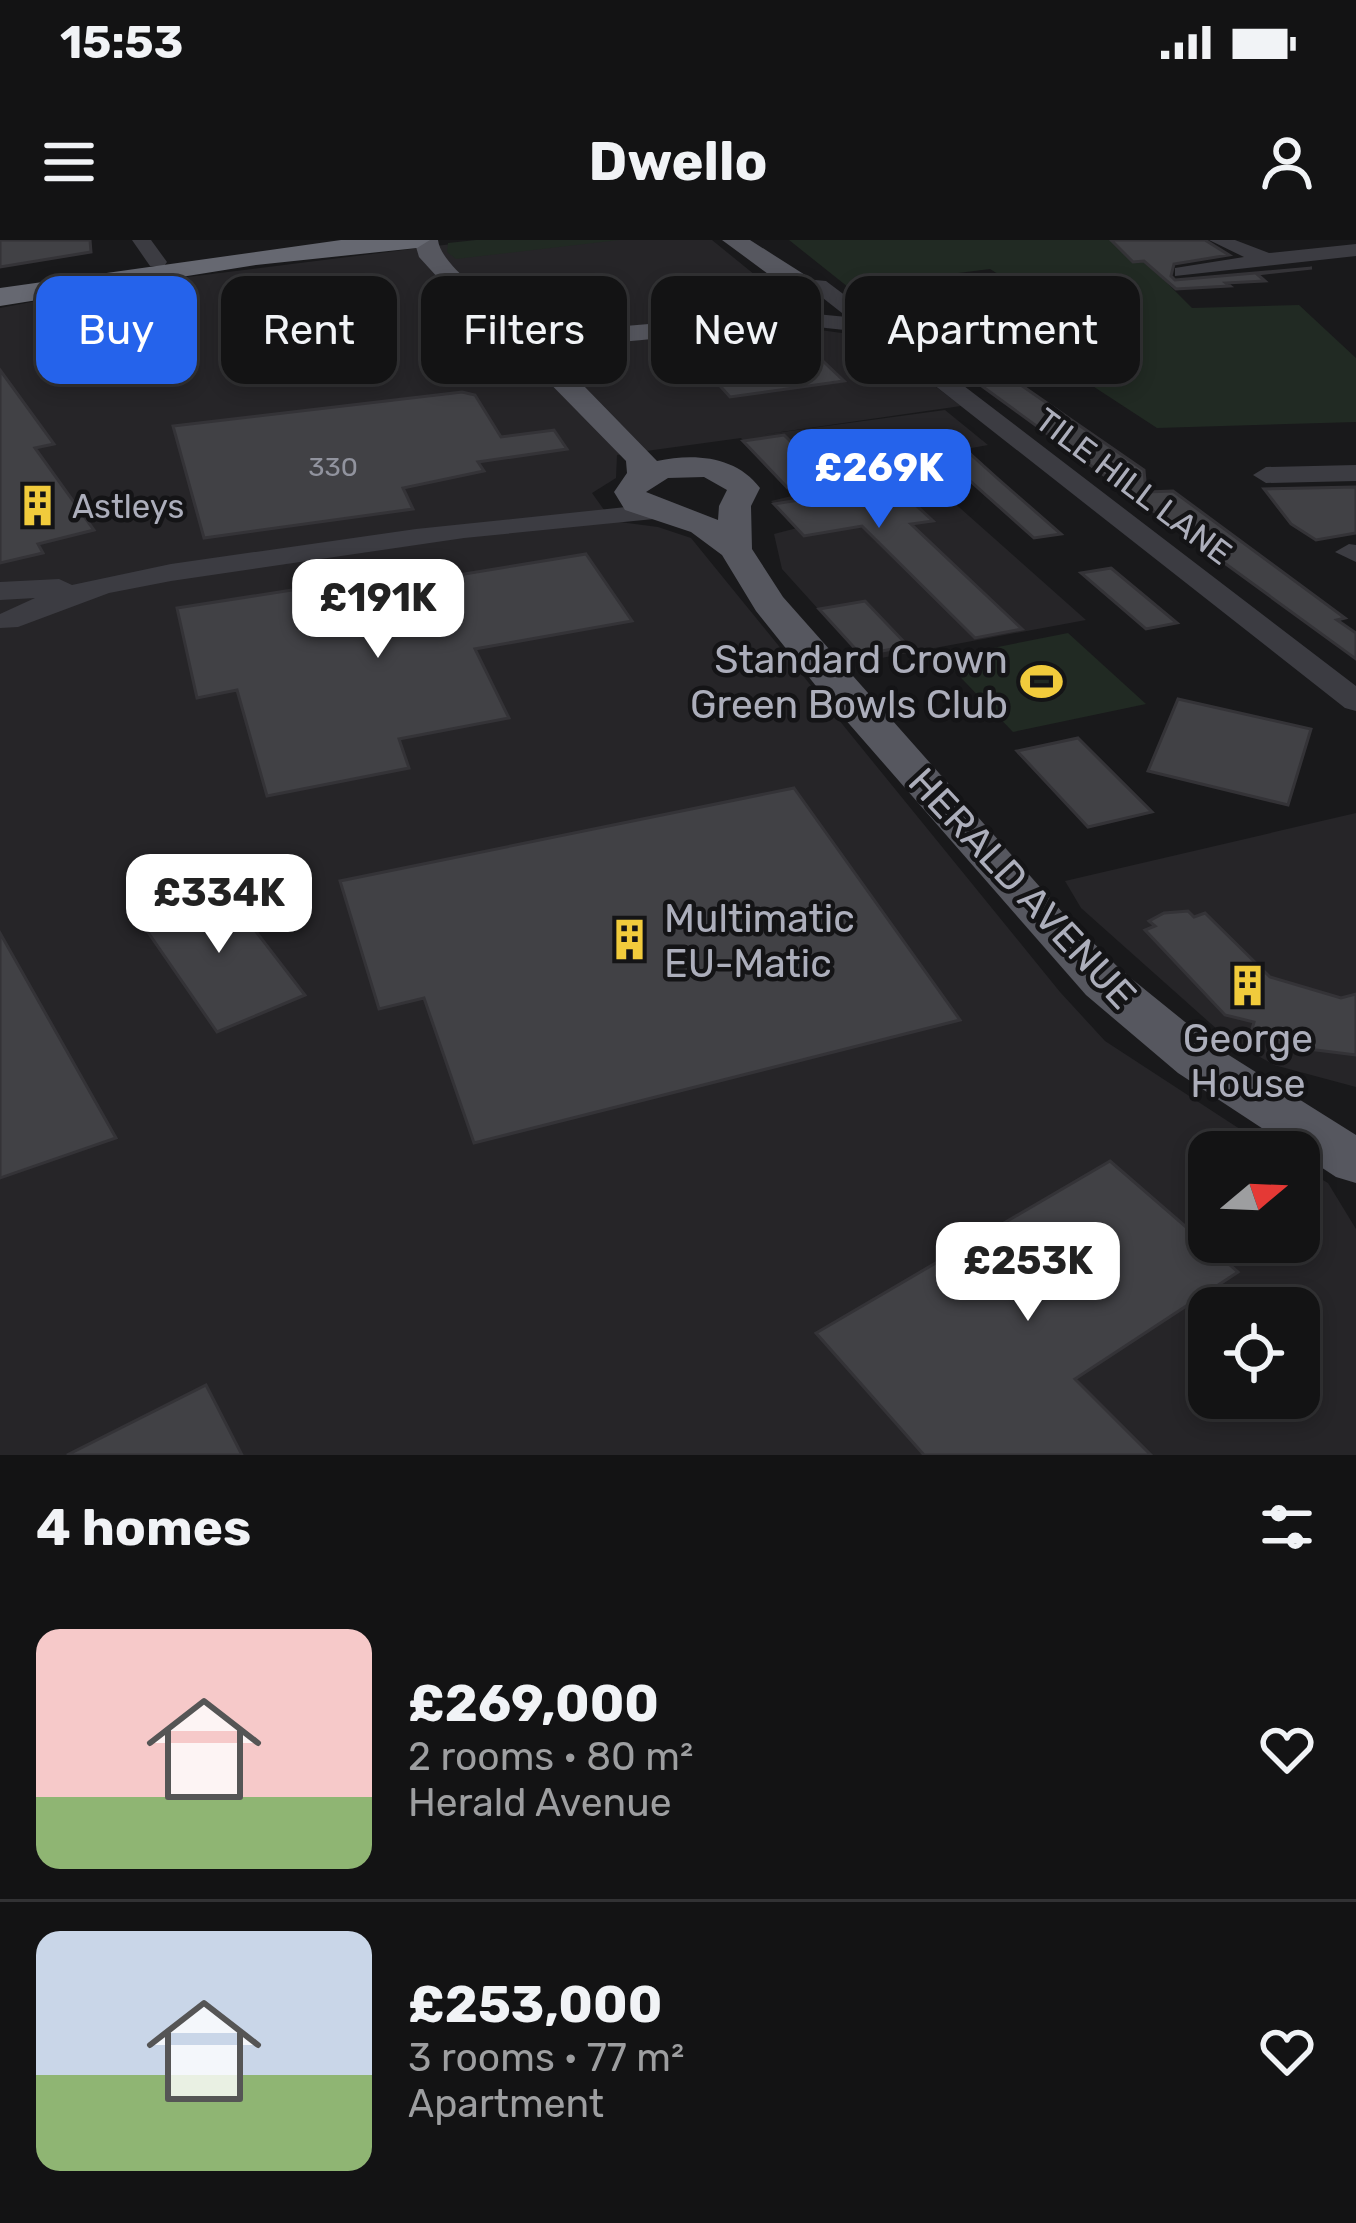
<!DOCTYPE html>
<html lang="en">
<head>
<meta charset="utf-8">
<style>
	body { margin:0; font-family:Rubik,sans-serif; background:#202022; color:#f1f3f6; height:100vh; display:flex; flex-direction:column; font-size:45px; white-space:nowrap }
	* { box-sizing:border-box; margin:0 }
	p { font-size:39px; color:#9d9ea0 }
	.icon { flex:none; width:66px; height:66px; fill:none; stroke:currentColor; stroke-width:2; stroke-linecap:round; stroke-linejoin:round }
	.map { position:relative; height:1215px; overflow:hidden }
	.side { display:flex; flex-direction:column; background:#131314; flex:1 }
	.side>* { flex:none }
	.hud { position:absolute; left:36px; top:36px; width:1284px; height:108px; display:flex; gap:24px }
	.needle { width:78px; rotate:71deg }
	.tools { position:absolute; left:1188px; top:891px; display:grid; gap:24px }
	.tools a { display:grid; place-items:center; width:132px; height:132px; border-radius:24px; background:#131314; box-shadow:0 6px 18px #0003,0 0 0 3px #323234; font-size:60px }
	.price { position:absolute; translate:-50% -102px; padding:0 27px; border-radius:24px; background:#fff; color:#222; font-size:39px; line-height:78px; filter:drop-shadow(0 3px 6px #0008) }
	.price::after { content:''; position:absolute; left:50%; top:72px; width:36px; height:27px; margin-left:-18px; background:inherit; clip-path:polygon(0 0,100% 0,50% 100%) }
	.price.current { background:#2563eb; color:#fff }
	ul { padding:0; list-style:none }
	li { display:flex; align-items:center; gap:36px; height:300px; padding:0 36px }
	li+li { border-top:3px solid #323234 }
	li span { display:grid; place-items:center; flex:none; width:336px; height:240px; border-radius:24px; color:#555 }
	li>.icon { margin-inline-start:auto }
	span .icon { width:144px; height:144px; fill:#fffc; stroke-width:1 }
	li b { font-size:51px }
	h2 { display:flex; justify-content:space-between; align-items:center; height:144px; padding:0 36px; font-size:51px }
	.pill { padding:0 42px; border-radius:24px; background:#131314; box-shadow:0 6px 18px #0003,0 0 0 3px #323234; font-size:42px; line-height:108px }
	.pill.current { background:#2563eb; color:#fff }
	.status { display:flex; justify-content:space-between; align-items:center; height:84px; padding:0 60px; background:#131314; direction:ltr }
	.status svg { height:33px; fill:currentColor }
	header { display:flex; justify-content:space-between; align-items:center; height:156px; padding:0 36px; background:#131314; font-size:54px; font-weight:700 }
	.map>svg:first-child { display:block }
	.built { fill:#262528; fill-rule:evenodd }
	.green { fill:#212a23 }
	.building { fill:#414145; stroke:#343337; stroke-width:3 }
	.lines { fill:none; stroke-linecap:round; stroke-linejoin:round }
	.minor { fill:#3c3c42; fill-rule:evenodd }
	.major { fill:#56575f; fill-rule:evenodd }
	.highway { fill:#666871; fill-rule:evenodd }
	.labels { text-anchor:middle; stroke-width:9; stroke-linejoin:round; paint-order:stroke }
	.far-number-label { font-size:27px; fill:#91939e }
	.far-street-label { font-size:33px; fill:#acaebb; stroke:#141416 }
	.far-poi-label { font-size:33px; fill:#acaebb; stroke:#141416; text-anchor:start }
	.poi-label { font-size:39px; fill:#acaebb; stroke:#141416; text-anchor:end }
	.street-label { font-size:39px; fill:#acaebb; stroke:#141416 }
</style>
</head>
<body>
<div class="status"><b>15:53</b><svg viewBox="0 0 49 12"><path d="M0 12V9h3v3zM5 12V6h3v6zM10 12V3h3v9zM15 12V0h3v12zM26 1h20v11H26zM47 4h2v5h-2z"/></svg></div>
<header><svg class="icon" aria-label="menu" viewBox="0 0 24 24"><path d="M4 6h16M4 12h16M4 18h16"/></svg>Dwello<svg class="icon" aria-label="person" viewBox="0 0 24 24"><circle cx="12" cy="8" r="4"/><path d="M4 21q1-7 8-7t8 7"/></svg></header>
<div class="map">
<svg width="1356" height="1215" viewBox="0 0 1356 1215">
	<rect width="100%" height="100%" fill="#19191b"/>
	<g class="built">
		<path d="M484,0H712L766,44L749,66L776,84L871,97L961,166L761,195L945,170L988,205L906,220L1086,380L865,421L782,329L774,294L797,288L771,261L796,255L741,198L617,215L616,238L592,253L612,281L658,287L691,298L1060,752L1105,801L1275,912H1209V1002H1299V926L1328,943L1356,989V1215H0V68L115,46ZM1209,1068H1299V1158H1209Z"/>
		<polygon points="1356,573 1356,847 1274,825 1228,799 1081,668 1065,641"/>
	</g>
	<g class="green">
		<polygon points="476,0 619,0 456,19 447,12 448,3"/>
		<polygon points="789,0 1124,0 1192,68 1299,65 1356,118 1356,182 1157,188 1010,92 1076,82 990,29 848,47"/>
		<polygon points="1068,393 1146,464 1013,492 942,418"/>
	</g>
	<g class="building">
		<polygon points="0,0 90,0 91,12 0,27"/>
		<polygon points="1111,0 1205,0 1229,15 1174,24 1171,36 1175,40 1312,28 1257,34 1265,41 1226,43 1230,46 1176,49 1144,21 1133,22"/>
		<polygon points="978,35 1041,75 1004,79 947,41 937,44 938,59 969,83 910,90 896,79 904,69 876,47"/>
		<polygon points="373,38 385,61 351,67 338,42"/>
		<polygon points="734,98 742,99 756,112 807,106 844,141 730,157 712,137 656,132 696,102"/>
		<polygon points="963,105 1144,230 1146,252 1173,251 1345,378 1337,380 1356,393 1356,419 931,109"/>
		<polygon points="0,130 54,204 35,208 94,290 38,304 43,313 0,323"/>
		<polygon points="462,152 475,155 501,197 554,190 567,209 478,222 484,231 403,248 413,269 204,298 173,186"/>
		<polygon points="784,195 837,247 888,239 933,281 911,284 1022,389 975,398 862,286 804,296 774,264 799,260 743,201"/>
		<polygon points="966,210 997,238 1061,294 1034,298 940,214"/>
		<polygon points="1356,247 1356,293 1316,300 1291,284 1264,249"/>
		<polygon points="586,314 632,381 475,409 509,478 399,499 409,528 267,556 237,450 197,458 177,368 375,337 379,348"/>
		<polygon points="1111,328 1177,383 1146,389 1081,333"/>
		<polygon points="865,361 908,406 861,415 819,369"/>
		<polygon points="1178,459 1311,489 1288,565 1148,531"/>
		<polygon points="1078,498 1152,572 1088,587 1017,511"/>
		<polygon points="794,548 960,780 474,903 424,758 379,769 340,641"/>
		<polygon points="217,641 305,755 217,792 134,672"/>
		<polygon points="1188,671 1194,677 1205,673 1270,737 1341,758 1356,754 1356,815 1292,807 1260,795 1252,789 1254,782 1225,775 1145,690 1155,686 1149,681 1164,673"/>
		<polygon points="0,693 116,898 0,938"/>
		<polygon points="1110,921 1238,1032 1075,1139 1151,1215 924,1215 816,1093"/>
		<polygon points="206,1145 242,1215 67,1215"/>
	</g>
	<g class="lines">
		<g class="minor">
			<polygon points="132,0 151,0 167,22 164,26 150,26"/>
			<polygon points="1209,0 1235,0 1269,13 1356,4 1356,16 1175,36 1175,28 1244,17"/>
			<path d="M804,39L826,41L899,96L980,86L941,55V47L948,45L1003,83H1026L1030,87L1019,93L913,107L1356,446V471L1345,468L868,93C847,90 753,81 744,74L754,68L847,77L814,51L797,49V41Z"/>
			<polygon points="1356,225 1356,241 1266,243 1253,235 1266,227"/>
			<polygon points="655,264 664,266 668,272 664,278 464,298 171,341 109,353 18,387 0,388 0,374 35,358 0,360 0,342 59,339 72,345 171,324 416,289"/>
			<polygon points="1349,304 1356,305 1356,322 1335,312"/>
		</g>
		<path class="major" d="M414,0H438C441,29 510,72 532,94C616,84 713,88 790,50L722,0H750L813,40L816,45L811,59C732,100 634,99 547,108L657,221C694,213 736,216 760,248L751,266L752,309L783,357L1063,673L1122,731L1216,807L1356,895V943L1336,937L1178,833L1086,755L816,446L756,371L722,315L691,292L625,270L614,252L627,233L626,221L489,81L450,51L419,17ZM704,237L727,250L719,266L718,280L646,252L668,238Z"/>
		<polygon class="highway" points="341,0 430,0 417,8 256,25 0,66 0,48"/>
	</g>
	<defs>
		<symbol id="building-bare" viewBox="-9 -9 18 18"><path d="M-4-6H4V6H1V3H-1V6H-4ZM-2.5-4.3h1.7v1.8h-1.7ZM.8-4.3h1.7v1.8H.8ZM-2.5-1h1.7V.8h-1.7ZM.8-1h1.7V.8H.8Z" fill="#f1cb3c" stroke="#141416" stroke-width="2.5" paint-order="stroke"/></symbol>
		<symbol id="stadium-bare" viewBox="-9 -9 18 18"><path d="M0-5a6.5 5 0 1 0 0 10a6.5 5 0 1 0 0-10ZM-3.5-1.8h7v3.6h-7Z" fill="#f1cb3c" stroke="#141416" stroke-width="2.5" paint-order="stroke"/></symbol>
	</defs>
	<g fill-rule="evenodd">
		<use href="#building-bare" x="8" y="236" width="59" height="59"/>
		<use href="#stadium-bare" x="1012" y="412" width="59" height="59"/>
		<use href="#building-bare" x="600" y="670" width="59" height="59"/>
		<use href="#building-bare" x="1218" y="716" width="59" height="59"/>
	</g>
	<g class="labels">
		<g class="far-number-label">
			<text x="333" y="236">330</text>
		</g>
		<g class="far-street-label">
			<text transform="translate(1134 246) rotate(37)" y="12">TILE HILL LANE</text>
		</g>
		<g class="far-poi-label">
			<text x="72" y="278">Astleys</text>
		</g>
		<g class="poi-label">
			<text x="1008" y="433">Standard Crown<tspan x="1008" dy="45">Green Bowls Club</tspan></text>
			<text x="664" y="692" text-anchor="start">Multimatic<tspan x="664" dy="45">EU-Matic</tspan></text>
			<text x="1248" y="812" text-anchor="middle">George<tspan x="1248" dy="45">House</tspan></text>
		</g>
		<g class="street-label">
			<text transform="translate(1023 648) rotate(47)" y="14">HERALD AVENUE</text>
		</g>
	</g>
</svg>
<div class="tools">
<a><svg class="needle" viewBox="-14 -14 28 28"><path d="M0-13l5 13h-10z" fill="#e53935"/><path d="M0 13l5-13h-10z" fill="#9d9ea0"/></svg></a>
<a><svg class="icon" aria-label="locate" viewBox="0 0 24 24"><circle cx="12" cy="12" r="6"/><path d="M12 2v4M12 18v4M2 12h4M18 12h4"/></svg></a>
</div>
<b class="price current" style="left:879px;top:291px">£269K</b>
<b class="price" style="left:378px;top:421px">£191K</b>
<b class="price" style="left:219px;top:716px">£334K</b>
<b class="price" style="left:1028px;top:1084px">£253K</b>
<div class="hud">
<a class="pill current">Buy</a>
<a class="pill">Rent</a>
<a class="pill">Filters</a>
<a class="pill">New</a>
<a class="pill">Apartment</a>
</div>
</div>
<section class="side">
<h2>4 homes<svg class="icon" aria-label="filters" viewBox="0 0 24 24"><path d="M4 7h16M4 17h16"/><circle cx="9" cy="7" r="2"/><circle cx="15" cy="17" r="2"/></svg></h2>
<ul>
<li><span style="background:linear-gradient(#f6c9c9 70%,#8fb573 0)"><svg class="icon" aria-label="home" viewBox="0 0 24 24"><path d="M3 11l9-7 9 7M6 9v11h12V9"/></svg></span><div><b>£269,000</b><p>2 rooms · 80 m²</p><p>Herald Avenue</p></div><svg class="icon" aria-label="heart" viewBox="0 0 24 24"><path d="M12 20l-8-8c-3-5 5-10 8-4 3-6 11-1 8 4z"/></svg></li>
<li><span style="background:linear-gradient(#c9d6e8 60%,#8fb573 0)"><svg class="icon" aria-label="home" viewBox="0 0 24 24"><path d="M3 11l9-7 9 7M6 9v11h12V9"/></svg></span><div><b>£253,000</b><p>3 rooms · 77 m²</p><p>Apartment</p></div><svg class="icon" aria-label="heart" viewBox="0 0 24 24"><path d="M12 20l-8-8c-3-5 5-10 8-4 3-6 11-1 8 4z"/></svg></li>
</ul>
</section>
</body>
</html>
